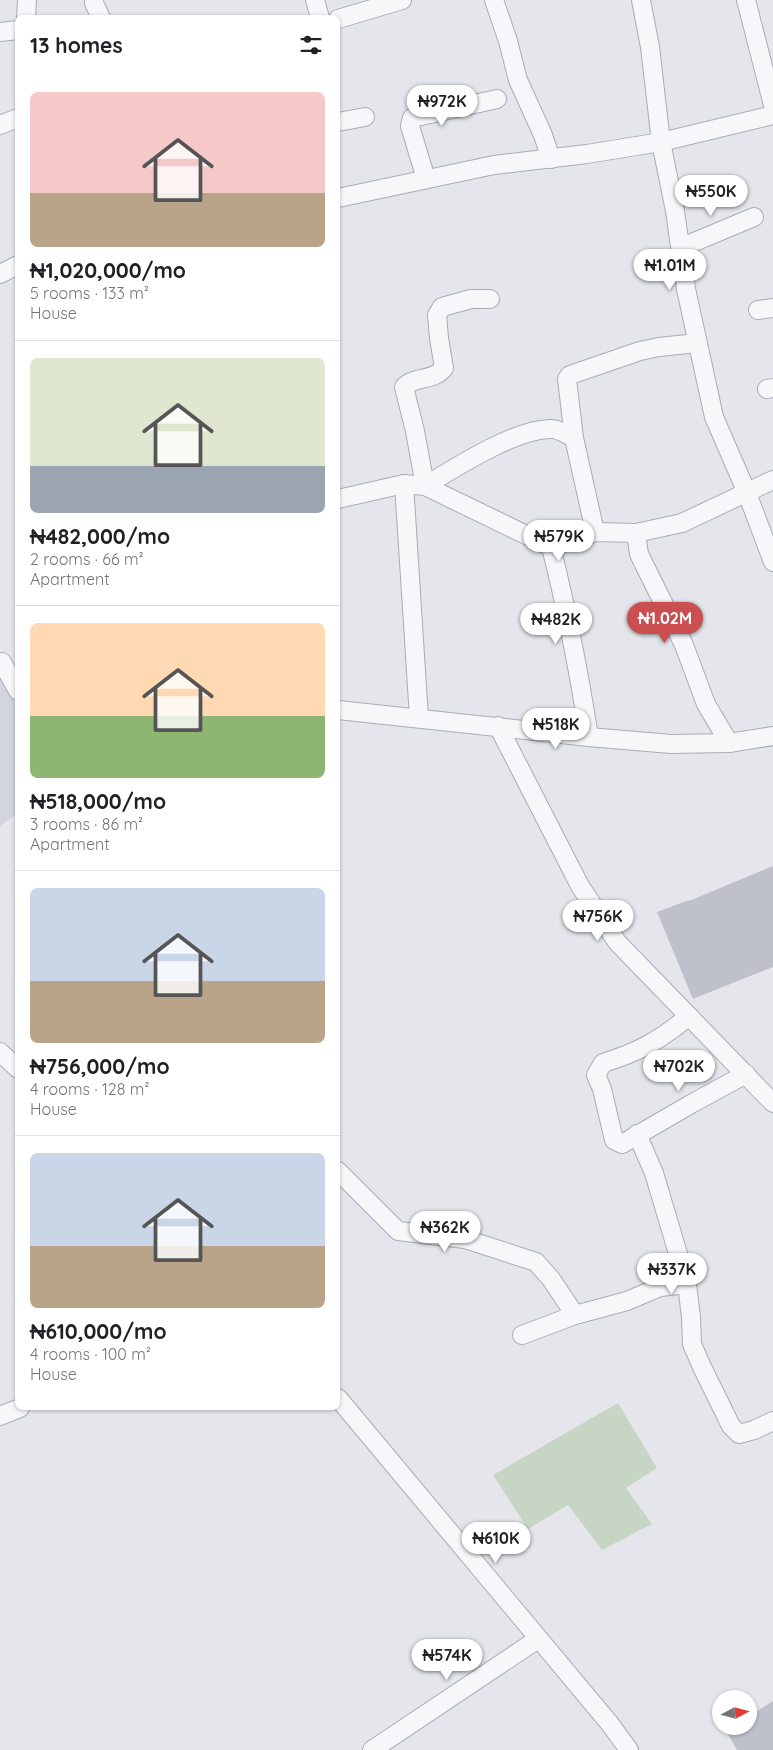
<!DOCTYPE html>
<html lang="en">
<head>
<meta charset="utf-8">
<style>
	body { margin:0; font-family:Quicksand,sans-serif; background:#f6f6f6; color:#202124; height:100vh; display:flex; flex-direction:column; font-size:19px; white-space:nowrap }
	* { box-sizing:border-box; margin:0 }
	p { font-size:16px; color:#757577 }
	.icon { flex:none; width:28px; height:28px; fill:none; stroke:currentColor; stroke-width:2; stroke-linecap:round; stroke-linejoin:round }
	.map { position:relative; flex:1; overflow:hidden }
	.panel { position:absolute; left:15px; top:15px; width:325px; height:1395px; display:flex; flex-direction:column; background:#fff; border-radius:8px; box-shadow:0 1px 4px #0004 }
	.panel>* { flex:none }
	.needle { width:32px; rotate:83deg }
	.fabs { position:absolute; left:712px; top:1690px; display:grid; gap:10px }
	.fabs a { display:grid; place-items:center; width:45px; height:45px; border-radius:50%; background:#fff; box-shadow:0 1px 4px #0004; font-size:25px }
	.price { position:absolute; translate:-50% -42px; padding:0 11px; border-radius:18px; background:#fff; color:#222; font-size:16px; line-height:32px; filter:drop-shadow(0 1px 2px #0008) }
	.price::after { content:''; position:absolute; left:50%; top:30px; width:15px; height:11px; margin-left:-8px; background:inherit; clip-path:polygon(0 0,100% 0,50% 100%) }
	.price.on { background:#cb4e50; color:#fff }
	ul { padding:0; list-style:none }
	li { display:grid; align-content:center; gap:10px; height:265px; padding:0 15px }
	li+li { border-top:1px solid #e0e0e0 }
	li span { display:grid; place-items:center; height:155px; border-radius:8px; color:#555 }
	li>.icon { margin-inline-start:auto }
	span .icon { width:90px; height:90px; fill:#fffc; stroke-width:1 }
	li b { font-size:21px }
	h2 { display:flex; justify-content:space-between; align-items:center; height:60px; padding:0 15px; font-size:21px }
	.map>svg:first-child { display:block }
	.built { fill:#d2d5dd }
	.green { fill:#c7d5c5 }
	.building { fill:#bec1cb }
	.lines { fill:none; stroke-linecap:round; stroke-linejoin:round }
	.minor-casing { stroke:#a9acb6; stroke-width:20 }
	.minor { stroke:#f7f7fa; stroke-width:18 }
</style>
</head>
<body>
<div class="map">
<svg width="773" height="1750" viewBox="0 0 773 1750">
	<rect width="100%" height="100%" fill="#e4e6eb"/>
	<polygon class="built" points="0,675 18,700 17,814 0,826"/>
	<polygon class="green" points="618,1403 657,1468 626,1488 652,1524 602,1550 568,1505 528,1529 493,1475"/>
	<g class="building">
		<polygon points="773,866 773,967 693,999 657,912 689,900 689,901"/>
		<polygon points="773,1701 773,1750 737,1750 726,1731 733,1726 749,1726 749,1716"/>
	</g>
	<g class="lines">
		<defs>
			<g id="minor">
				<polyline points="94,0 94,3 101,18"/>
				<polyline points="315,0 320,18"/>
				<polyline points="494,0 508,41 518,80 543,135 551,159"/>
				<polyline points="641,0 650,47 661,142 675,211 686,289 714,417 747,493 773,562"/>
				<polyline points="746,0 773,105"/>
				<polyline points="26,18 27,0"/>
				<polyline points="338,19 402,0"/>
				<polyline points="0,32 18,30"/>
				<polyline points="338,122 365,117"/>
				<polyline points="0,125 18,118"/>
				<polyline points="426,179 410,126 412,118 497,99"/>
				<polyline points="338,198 494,165 587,154 661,142 773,115"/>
				<polyline points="680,248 754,217"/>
				<polyline points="0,274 18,265"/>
				<path d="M490,299H471L442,307L437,315L439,338L444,368C435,381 414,376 404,387L415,431L425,486C456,467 517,428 552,429C559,429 567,435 574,438"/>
				<polyline points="758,310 773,308"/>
				<polyline points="767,389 773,388"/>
				<polyline points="404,484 419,718"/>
				<polyline points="338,499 404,484 425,486 551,547 595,532 636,533 682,523 773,480"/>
				<polyline points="595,532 574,438 567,379 570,375 640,351 659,347 697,343"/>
				<polyline points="636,533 639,554 684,645 706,704 729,743"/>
				<path d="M551,547C567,610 579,673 589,737"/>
				<polyline points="2,662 18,691"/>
				<polyline points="338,710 589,737 671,744 729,743 773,736"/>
				<polyline points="498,726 580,886 617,942 773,1103"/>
				<path d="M689,1016C660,1040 639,1052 603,1063L596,1075L602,1089L614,1140L622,1144L691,1104L746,1074"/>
				<polyline points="0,1052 18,1069"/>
				<polyline points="637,1134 654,1173 687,1284 691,1317 692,1344 702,1367 731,1426 739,1434 754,1430 773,1421"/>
				<polyline points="338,1171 398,1231 465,1239 536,1262 551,1279 575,1315"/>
				<polyline points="522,1335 575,1315 627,1301 660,1287 687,1284"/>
				<polyline points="338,1398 610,1724 629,1750"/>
				<polyline points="0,1416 20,1408"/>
				<polyline points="372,1750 538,1639"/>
			</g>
		</defs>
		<use href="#minor" class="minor-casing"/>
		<use href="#minor" class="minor"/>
	</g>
</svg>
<div class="fabs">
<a><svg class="needle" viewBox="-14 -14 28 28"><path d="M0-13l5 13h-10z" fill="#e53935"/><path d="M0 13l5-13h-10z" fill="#757577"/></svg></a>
</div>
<b class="price" style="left:442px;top:127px">₦972K</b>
<b class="price" style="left:711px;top:217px">₦550K</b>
<b class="price" style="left:670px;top:291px">₦1.01M</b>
<b class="price" style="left:559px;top:562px">₦579K</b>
<b class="price on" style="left:665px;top:644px">₦1.02M</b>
<b class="price" style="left:556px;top:645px">₦482K</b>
<b class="price" style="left:556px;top:750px">₦518K</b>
<b class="price" style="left:598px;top:942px">₦756K</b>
<b class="price" style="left:679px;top:1092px">₦702K</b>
<b class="price" style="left:445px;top:1253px">₦362K</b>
<b class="price" style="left:672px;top:1295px">₦337K</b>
<b class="price" style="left:496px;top:1564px">₦610K</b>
<b class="price" style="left:447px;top:1681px">₦574K</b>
<section class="panel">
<h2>13 homes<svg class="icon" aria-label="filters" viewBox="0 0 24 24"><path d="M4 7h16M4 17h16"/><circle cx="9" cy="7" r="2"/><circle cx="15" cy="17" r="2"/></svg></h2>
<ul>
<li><span style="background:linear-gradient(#f6c9c9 65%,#b9a48a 0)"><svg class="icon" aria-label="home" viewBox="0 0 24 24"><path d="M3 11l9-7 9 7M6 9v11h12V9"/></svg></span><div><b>₦1,020,000/mo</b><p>5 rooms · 133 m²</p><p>House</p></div></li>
<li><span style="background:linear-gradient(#dfe7d0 70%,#9aa5b1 0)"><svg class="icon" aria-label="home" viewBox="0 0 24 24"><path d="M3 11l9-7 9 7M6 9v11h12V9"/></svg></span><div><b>₦482,000/mo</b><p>2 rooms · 66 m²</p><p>Apartment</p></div></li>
<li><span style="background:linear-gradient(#ffd9b3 60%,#8fb573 0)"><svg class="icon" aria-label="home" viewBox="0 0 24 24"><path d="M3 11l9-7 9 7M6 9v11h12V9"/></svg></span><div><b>₦518,000/mo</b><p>3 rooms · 86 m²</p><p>Apartment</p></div></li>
<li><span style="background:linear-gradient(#c9d6e8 60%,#b9a48a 0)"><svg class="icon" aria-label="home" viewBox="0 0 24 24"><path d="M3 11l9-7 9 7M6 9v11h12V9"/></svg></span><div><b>₦756,000/mo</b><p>4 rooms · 128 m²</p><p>House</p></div></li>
<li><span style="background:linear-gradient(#c9d6e8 60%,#b9a48a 0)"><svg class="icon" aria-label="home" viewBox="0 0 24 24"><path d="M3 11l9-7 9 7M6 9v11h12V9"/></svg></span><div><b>₦610,000/mo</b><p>4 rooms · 100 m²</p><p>House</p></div></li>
</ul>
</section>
</div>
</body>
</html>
